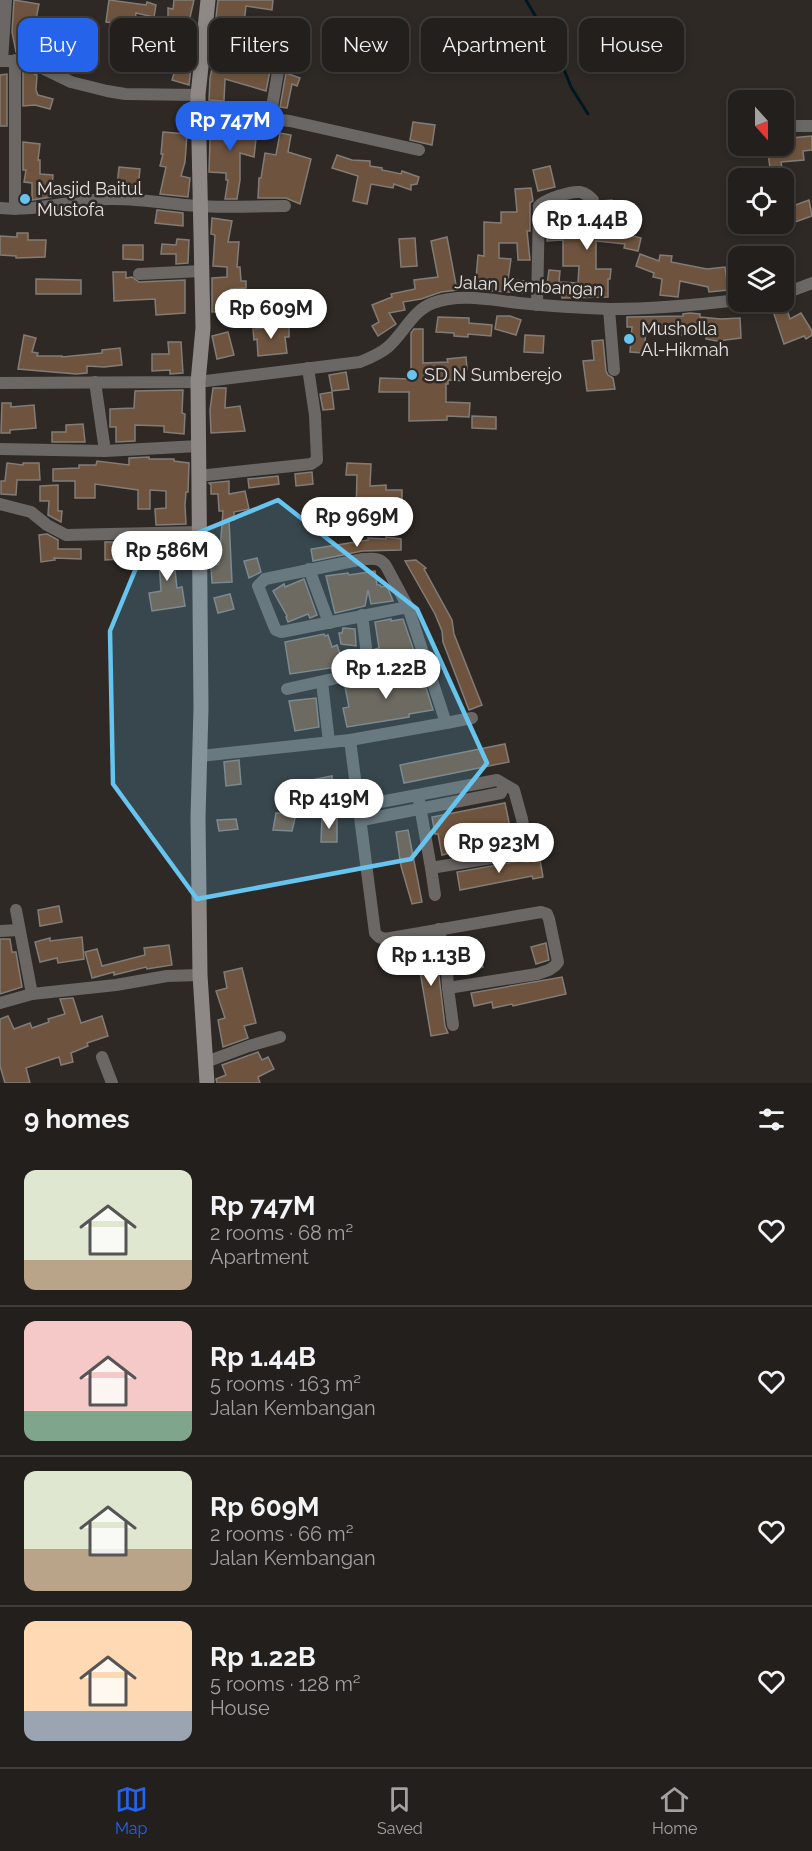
<!DOCTYPE html>
<html lang="en">
<head>
<meta charset="utf-8">
<style>
	body { margin:0; font-family:Raleway,sans-serif; background:#2a2725; color:#f1f3f6; height:100vh; display:flex; flex-direction:column; font-size:22px; white-space:nowrap }
	* { box-sizing:border-box; margin:0 }
	p { font-size:20px; color:#a2a2a3 }
	.icon { flex:none; width:33px; height:33px; fill:none; stroke:currentColor; stroke-width:2; stroke-linecap:round; stroke-linejoin:round }
	.map { position:relative; height:1083px; overflow:hidden }
	.sheet { display:flex; flex-direction:column; background:#221f1c; flex:1 }
	.sheet>* { flex:none }
	.banner { position:absolute; left:18px; top:18px; width:777px; height:54px; display:flex; gap:12px }
	.needle { width:39px; rotate:159deg }
	.buttons { position:absolute; left:728px; top:90px; display:grid; gap:12px }
	.buttons a { display:grid; place-items:center; width:66px; height:66px; border-radius:12px; background:#221f1c; box-shadow:0 3px 9px #0003,0 0 0 2px #3f3d3b; font-size:30px }
	.price { position:absolute; translate:-50% -51px; padding:0 14px; border-radius:21px; background:#fff; color:#222; font-size:20px; line-height:39px; filter:drop-shadow(0 2px 3px #0008) }
	.price::after { content:''; position:absolute; left:50%; top:36px; width:18px; height:14px; margin-left:-9px; background:inherit; clip-path:polygon(0 0,100% 0,50% 100%) }
	.price.selected { background:#2563eb; color:#fff }
	ul { padding:0; list-style:none }
	li { display:flex; align-items:center; gap:18px; height:150px; padding:0 24px }
	li+li { border-top:2px solid #3f3d3b }
	li span { display:grid; place-items:center; flex:none; width:168px; height:120px; border-radius:12px; color:#555 }
	li>.icon { margin-inline-start:auto }
	span .icon { width:72px; height:72px; fill:#fffc; stroke-width:1 }
	li b { font-size:26px }
	h2 { display:flex; justify-content:space-between; align-items:center; height:72px; padding:0 24px; font-size:26px }
	.chip { padding:0 21px; border-radius:12px; background:#221f1c; box-shadow:0 3px 9px #0003,0 0 0 2px #3f3d3b; font-size:21px; line-height:54px }
	.chip.selected { background:#2563eb; color:#fff }
	.dock { display:flex; justify-content:space-around; align-items:center; height:84px; border-top:2px solid #3f3d3b; background:#221f1c; font-size:16px; color:#a2a2a3 }
	.dock a { display:grid; justify-items:center; gap:3px }
	.dock .selected { color:#2563eb }
	.map>svg:first-child { display:block }
	.lines { fill:none; stroke-linecap:round; stroke-linejoin:round }
	.stream { stroke:#001722; stroke-width:3 }
	.building { fill:#6e543e; stroke:#827c77; stroke-width:1.5 }
	.street { stroke:#6a6765; stroke-width:12 }
	.secondary { stroke:#8e8986; stroke-width:15 }
	.marked { fill:#66c4ef; fill-opacity:0.2; stroke:#66c4ef; stroke-width:4.5; stroke-linejoin:round }
	.poi-dot { fill:#66c4ef; stroke:#2e2925; stroke-width:2 }
	.labels { text-anchor:middle; stroke-width:5; stroke-linejoin:round; paint-order:stroke }
	.poi-label { font-size:18px; fill:#e5e2df; stroke:#2e2925; text-anchor:start }
	.street-label { font-size:18px; fill:#e5e2df; stroke:#2e2925 }
</style>
</head>
<body>
<div class="map">
<svg width="812" height="1083" viewBox="0 0 812 1083">
	<rect width="100%" height="100%" fill="#2e2925"/>
	<g class="lines">
		<polyline class="stream" points="526,0 559,57 571,87 588,114"/>
	</g>
	<g class="building">
		<polygon points="14,0 39,4 36,19 34,19 34,39 24,39 23,53 16,52 12,32"/>
		<polygon points="109,0 146,5 147,2 156,5 154,17 136,13 134,31 123,30 124,24 106,22"/>
		<polygon points="174,0 194,0 188,26 168,21 168,8 173,9"/>
		<polygon points="218,0 273,0 272,10 246,6 244,24 222,22 223,19 216,17"/>
		<polygon points="175,36 186,38 186,41 190,42 184,65 191,67 189,85 172,80 181,50 173,48"/>
		<polygon points="218,40 236,43 235,49 272,61 266,91 225,79 224,101 209,100 210,78"/>
		<polygon points="23,69 37,75 36,90 38,95 53,99 50,109 35,105 23,106"/>
		<polygon points="286,73 300,78 297,86 292,84 287,108 280,107"/>
		<polygon points="7,74 7,126 0,126 0,75"/>
		<polygon points="210,121 232,123 232,126 257,130 254,157 240,153 240,180 237,199 225,199 228,180 226,180 226,173 209,172 210,140 209,134"/>
		<polygon points="413,122 435,125 432,145 410,140"/>
		<polygon points="163,132 187,134 185,162 181,176 190,178 188,197 160,194 166,167 160,166 163,154 161,154"/>
		<polygon points="280,133 291,135 288,152 311,159 300,204 286,198 258,198 259,178 261,178 265,153 276,155"/>
		<polygon points="812,136 812,150 803,151 804,160 781,162 783,174 771,175 767,146 792,146 791,138"/>
		<polygon points="23,142 40,144 38,160 40,160 40,174 53,175 51,197 32,200 32,183 24,182 26,170 23,170"/>
		<polygon points="337,155 352,160 370,161 370,166 382,168 382,170 401,174 402,171 419,177 417,184 411,185 411,190 394,184 393,188 371,184 367,204 353,201 358,176 332,168"/>
		<polygon points="550,166 555,187 538,191 533,170"/>
		<polygon points="119,167 140,169 138,188 117,186"/>
		<polygon points="531,188 533,201 530,203 530,231 527,231 530,260 518,260 517,243 499,243 499,258 511,259 508,280 526,281 525,293 475,290 478,255 484,256 484,222 501,223 501,212 517,212 515,189"/>
		<polygon points="612,200 613,209 627,210 625,234 641,238 638,251 624,248 625,244 596,241 596,269 611,269 610,279 608,279 608,297 562,298 562,294 546,292 549,270 560,271 559,282 578,283 579,266 563,266 563,240 547,241 547,225 558,225 557,207 572,206 573,224 581,224 583,233 591,235 597,228 601,201"/>
		<polygon points="809,200 812,216 795,222 790,207"/>
		<polygon points="157,210 183,213 183,226 155,223"/>
		<polygon points="212,218 232,221 228,242 239,242 237,267 240,267 241,281 246,281 246,288 231,289 232,311 212,312 212,278 227,277 227,267 213,266 215,235 211,234"/>
		<polygon points="17,233 28,233 28,240 46,240 45,257 16,258 16,256 0,255 0,236 17,237"/>
		<polygon points="447,237 457,290 441,292 421,299 403,302 405,310 389,313 396,324 378,336 372,326 379,322 372,305 392,297 391,294 415,289 414,280 438,277 431,241"/>
		<polygon points="415,238 417,266 401,267 399,239"/>
		<polygon points="177,239 189,240 188,263 176,264 176,254 161,254 162,244 176,245"/>
		<polygon points="123,245 143,245 143,260 123,259"/>
		<polygon points="640,254 659,261 660,255 672,256 671,262 707,269 725,267 728,290 709,292 708,287 680,281 678,297 660,295 662,279 653,277 654,273 636,266"/>
		<polygon points="113,272 126,272 126,278 132,277 139,282 185,280 185,313 156,315 155,299 114,301"/>
		<polygon points="36,279 81,280 81,294 36,294"/>
		<polygon points="785,303 790,319 801,313 812,331 812,335 806,339 804,336 784,344 772,308"/>
		<polygon points="690,313 700,314 700,317 721,319 740,318 741,338 717,341 706,339 707,334 670,336 670,332 646,330 644,353 630,352 632,327 627,327 627,317 683,316 683,314"/>
		<polygon points="497,316 510,316 521,320 516,335 495,329"/>
		<polygon points="438,317 469,318 469,323 492,325 491,336 468,334 468,337 454,336 454,333 436,332"/>
		<polygon points="289,326 289,337 285,337 287,353 258,356 257,339 254,340 253,329"/>
		<polygon points="414,329 423,329 423,363 448,362 447,359 466,357 467,369 466,369 465,381 448,380 448,384 446,384 446,402 470,403 469,417 447,416 447,420 409,421 409,392 379,392 380,378 411,379 411,333"/>
		<polygon points="228,332 234,355 217,359 212,336"/>
		<polygon points="24,335 36,338 32,352 38,353 37,356 62,356 62,357 102,353 102,350 120,348 122,365 104,367 87,366 87,373 76,374 18,369"/>
		<polygon points="525,335 544,336 543,353 524,352"/>
		<polygon points="603,340 606,371 608,375 613,378 615,389 587,391 583,361 594,360 592,341"/>
		<polygon points="168,342 181,342 183,373 170,374 170,370 152,371 152,354 169,354"/>
		<polygon points="346,372 349,389 332,391 329,375"/>
		<polygon points="213,388 226,388 225,408 240,406 245,431 211,433 210,410"/>
		<polygon points="183,390 182,413 185,414 184,434 164,432 164,426 135,425 135,441 116,442 116,427 110,427 110,409 134,408 135,391"/>
		<polygon points="332,392 334,409 323,410 320,394"/>
		<polygon points="2,403 11,403 11,407 34,405 36,428 10,430 10,433 1,433"/>
		<polygon points="472,416 496,417 496,429 472,428"/>
		<polygon points="83,424 85,442 52,442 52,432 66,432 66,425"/>
		<polygon points="149,457 149,459 174,459 174,461 189,463 188,492 186,492 185,505 186,524 156,525 155,509 166,508 166,491 150,490 150,509 138,509 138,490 95,484 95,498 75,498 75,481 53,481 53,469 79,468 79,465 96,465 97,461 129,465 129,458"/>
		<polygon points="7,463 23,465 23,463 39,463 40,480 17,480 16,495 1,494 1,481 5,481"/>
		<polygon points="347,463 371,464 370,486 386,485 386,490 402,490 402,510 356,513 357,475 346,475"/>
		<polygon points="312,472 313,484 296,486 295,474"/>
		<polygon points="278,476 279,484 249,488 248,479"/>
		<polygon points="229,481 229,494 245,491 249,509 234,512 234,520 229,520 232,582 212,583 211,565 219,564 223,511 219,511 218,494 211,494 211,485 209,483"/>
		<polygon points="58,485 58,511 62,511 61,522 48,515 49,501 40,501 40,486"/>
		<polygon points="47,534 58,540 58,549 81,549 81,559 54,558 55,560 41,562 39,535"/>
		<polygon points="386,537 401,539 401,550 362,551 313,561 311,549 368,540 368,538 386,539"/>
		<polygon points="105,542 122,542 122,559 105,560"/>
		<polygon points="176,545 177,560 174,561 177,588 182,587 185,606 152,611 149,593 161,591 158,547"/>
		<polygon points="257,558 261,572 249,578 244,561"/>
		<polygon points="416,560 426,568 424,569 452,620 454,634 482,705 469,710 443,642 442,631 435,614 405,561"/>
		<polygon points="375,571 377,585 380,585 381,587 387,586 393,601 371,604 368,590 365,606 335,613 326,576 348,573 349,575"/>
		<polygon points="304,579 317,615 310,618 308,614 288,622 286,617 287,616 273,591 284,584 285,587"/>
		<polygon points="230,594 234,609 218,613 214,598"/>
		<polygon points="391,619 391,621 403,619 415,654 402,657 401,655 376,661 375,649 379,648 375,622"/>
		<polygon points="343,628 355,629 356,646 341,644 339,633 342,633"/>
		<polygon points="324,634 325,636 328,635 332,647 337,645 344,666 290,674 285,642"/>
		<polygon points="422,675 433,710 409,714 409,717 347,727 343,708 349,707 345,687 404,676 405,678"/>
		<polygon points="316,698 319,727 295,731 289,701"/>
		<polygon points="505,744 509,762 404,783 400,765"/>
		<polygon points="239,760 241,784 226,786 224,762"/>
		<polygon points="332,776 333,794 307,798 306,781"/>
		<polygon points="505,803 510,827 514,826 516,841 476,848 476,849 456,855 455,852 442,855 438,834 435,834 432,817"/>
		<polygon points="276,813 296,814 292,831 273,830"/>
		<polygon points="322,816 337,818 337,842 321,842"/>
		<polygon points="236,819 238,829 219,831 217,820"/>
		<polygon points="408,830 422,902 412,904 401,866 396,832"/>
		<polygon points="525,860 525,862 540,860 543,877 533,879 532,876 460,890 457,872"/>
		<polygon points="59,906 62,922 40,926 38,910"/>
		<polygon points="82,937 84,959 58,963 57,958 40,962 35,942 50,938 50,941"/>
		<polygon points="0,939 10,939 12,952 16,952 22,987 0,994"/>
		<polygon points="431,939 439,976 445,1026 448,1033 431,1036 415,942"/>
		<polygon points="546,943 549,960 536,964 531,947"/>
		<polygon points="169,945 172,965 147,969 146,967 114,975 114,972 92,978 85,952 97,949 102,966 145,955 144,948"/>
		<polygon points="479,952 483,967 471,971 466,956"/>
		<polygon points="242,968 256,1023 244,1026 248,1038 223,1047 218,1020 225,1018 216,991 227,988 224,972"/>
		<polygon points="562,977 566,994 513,1006 512,1004 493,1008 492,1002 474,1006 471,993"/>
		<polygon points="73,998 81,1023 102,1016 108,1036 87,1043 88,1046 71,1053 73,1062 61,1065 59,1057 26,1068 30,1083 5,1083 0,1066 0,1019 8,1016 14,1029 30,1023 32,1028 49,1022 48,1019 65,1014 60,999"/>
		<polygon points="258,1052 262,1060 268,1057 274,1069 258,1077 260,1083 217,1083 216,1079 226,1075 222,1065"/>
	</g>
	<g class="lines">
		<g class="street">
			<polyline points="15,60 15,209"/>
			<polyline points="0,61 28,61 71,82 107,91 125,94 198,95"/>
			<polyline points="2,61 6,0"/>
			<polyline points="199,111 290,121 419,150"/>
			<polyline points="270,119 279,66"/>
			<polyline points="783,126 812,126"/>
			<polyline points="737,127 738,127"/>
			<path d="M0,208C39,212 76,198 114,199C142,199 170,204 197,206C226,208 256,206 285,206"/>
			<polyline points="139,274 202,271"/>
			<polyline points="783,294 812,283"/>
			<path d="M537,305L539,206C545,199 571,191 580,192C586,193 589,196 593,200L589,227"/>
			<polyline points="609,309 614,370"/>
			<polyline points="95,382 105,451"/>
			<path d="M0,383L198,382L360,362C370,358 380,354 388,347C404,333 413,310 433,303C461,293 491,300 519,303C549,306 580,308 610,309C653,309 696,305 738,300"/>
			<polyline points="0,449 105,451 199,446"/>
			<polyline points="198,476 311,464 317,460 315,415 308,368"/>
			<polyline points="0,504 31,512 47,525 66,535 199,532"/>
			<polyline points="309,569 329,623"/>
			<polyline points="362,615 369,671"/>
			<polyline points="322,682 329,742"/>
			<polyline points="287,689 369,671 426,663"/>
			<polyline points="446,723 472,718"/>
			<path d="M350,740L446,723L408,607L386,566C380,557 373,559 363,559L265,579L258,586L274,626L276,630L281,632L408,607"/>
			<path d="M200,756L350,740L375,933L379,937L385,939L541,912L547,914L549,919L558,962C553,970 546,971 537,974L448,988L447,971L439,929"/>
			<polyline points="359,806 497,780 514,790 522,819 527,850 521,853 431,868 418,795"/>
			<polyline points="362,820 501,793 504,785"/>
			<polyline points="431,868 435,895"/>
			<polyline points="16,910 32,994"/>
			<polyline points="0,931 19,930"/>
			<polyline points="448,988 453,1025"/>
			<polyline points="0,1003 32,994 116,985 167,976 200,975"/>
			<polyline points="102,1057 112,1083"/>
			<polyline points="206,1062 249,1046 280,1037"/>
		</g>
		<polyline class="secondary" points="207,1083 200,975 198,818 201,708 198,382 203,328 198,95 208,0"/>
	</g>
	<path class="marked" d="M278,500L417,609L487,763L411,859L197,899L113,784L110,631L141,556Z"/>
	<g class="poi-dot">
		<circle cx="25" cy="199" r="6"/>
		<circle cx="629" cy="339" r="6"/>
		<circle cx="412" cy="375" r="6"/>
	</g>
	<g class="labels">
		<g class="poi-label">
			<text x="37" y="195">Masjid Baitul<tspan x="37" dy="21">Mustofa</tspan></text>
			<text x="641" y="335">Musholla<tspan x="641" dy="21">Al-Hikmah</tspan></text>
			<text x="424" y="381">SD N Sumberejo</text>
		</g>
		<g class="street-label">
			<text transform="translate(529 286) rotate(3)" y="6">Jalan Kembangan</text>
		</g>
	</g>
</svg>
<div class="buttons">
<a><svg class="needle" viewBox="-14 -14 28 28"><path d="M0-13l5 13h-10z" fill="#e53935"/><path d="M0 13l5-13h-10z" fill="#a2a2a3"/></svg></a>
<a><svg class="icon" aria-label="locate" viewBox="0 0 24 24"><circle cx="12" cy="12" r="6"/><path d="M12 2v4M12 18v4M2 12h4M18 12h4"/></svg></a>
<a><svg class="icon" aria-label="layers" viewBox="0 0 24 24"><path d="M12 4l9 5-9 5-9-5zM3 14l9 5 9-5"/></svg></a>
</div>
<b class="price selected" style="left:230px;top:152px">Rp 747M</b>
<b class="price" style="left:587px;top:251px">Rp 1.44B</b>
<b class="price" style="left:271px;top:340px">Rp 609M</b>
<b class="price" style="left:357px;top:548px">Rp 969M</b>
<b class="price" style="left:167px;top:582px">Rp 586M</b>
<b class="price" style="left:386px;top:700px">Rp 1.22B</b>
<b class="price" style="left:329px;top:830px">Rp 419M</b>
<b class="price" style="left:499px;top:874px">Rp 923M</b>
<b class="price" style="left:431px;top:987px">Rp 1.13B</b>
<div class="banner">
<a class="chip selected">Buy</a>
<a class="chip">Rent</a>
<a class="chip">Filters</a>
<a class="chip">New</a>
<a class="chip">Apartment</a>
<a class="chip">House</a>
</div>
</div>
<section class="sheet">
<h2>9 homes<svg class="icon" aria-label="filters" viewBox="0 0 24 24"><path d="M4 7h16M4 17h16"/><circle cx="9" cy="7" r="2"/><circle cx="15" cy="17" r="2"/></svg></h2>
<ul>
<li><span style="background:linear-gradient(#dfe7d0 75%,#b9a48a 0)"><svg class="icon" aria-label="home" viewBox="0 0 24 24"><path d="M3 11l9-7 9 7M6 9v11h12V9"/></svg></span><div><b>Rp 747M</b><p>2 rooms · 68 m²</p><p>Apartment</p></div><svg class="icon" aria-label="heart" viewBox="0 0 24 24"><path d="M12 20l-8-8c-3-5 5-10 8-4 3-6 11-1 8 4z"/></svg></li>
<li><span style="background:linear-gradient(#f6c9c9 75%,#7fa58c 0)"><svg class="icon" aria-label="home" viewBox="0 0 24 24"><path d="M3 11l9-7 9 7M6 9v11h12V9"/></svg></span><div><b>Rp 1.44B</b><p>5 rooms · 163 m²</p><p>Jalan Kembangan</p></div><svg class="icon" aria-label="heart" viewBox="0 0 24 24"><path d="M12 20l-8-8c-3-5 5-10 8-4 3-6 11-1 8 4z"/></svg></li>
<li><span style="background:linear-gradient(#dfe7d0 65%,#b9a48a 0)"><svg class="icon" aria-label="home" viewBox="0 0 24 24"><path d="M3 11l9-7 9 7M6 9v11h12V9"/></svg></span><div><b>Rp 609M</b><p>2 rooms · 66 m²</p><p>Jalan Kembangan</p></div><svg class="icon" aria-label="heart" viewBox="0 0 24 24"><path d="M12 20l-8-8c-3-5 5-10 8-4 3-6 11-1 8 4z"/></svg></li>
<li><span style="background:linear-gradient(#ffd9b3 75%,#9aa5b1 0)"><svg class="icon" aria-label="home" viewBox="0 0 24 24"><path d="M3 11l9-7 9 7M6 9v11h12V9"/></svg></span><div><b>Rp 1.22B</b><p>5 rooms · 128 m²</p><p>House</p></div><svg class="icon" aria-label="heart" viewBox="0 0 24 24"><path d="M12 20l-8-8c-3-5 5-10 8-4 3-6 11-1 8 4z"/></svg></li>
</ul>
</section>
<nav class="dock">
<a class="selected"><svg class="icon" aria-label="map" viewBox="0 0 24 24"><path d="M3 6l6-2 6 2 6-2v14l-6 2-6-2-6 2zM9 4v14M15 6v14"/></svg>Map</a>
<a><svg class="icon" aria-label="saved" viewBox="0 0 24 24"><path d="M7 4h10v16l-5-4-5 4z"/></svg>Saved</a>
<a><svg class="icon" aria-label="home" viewBox="0 0 24 24"><path d="M3 11l9-7 9 7M6 9v11h12V9"/></svg>Home</a>
</nav>
</body>
</html>
